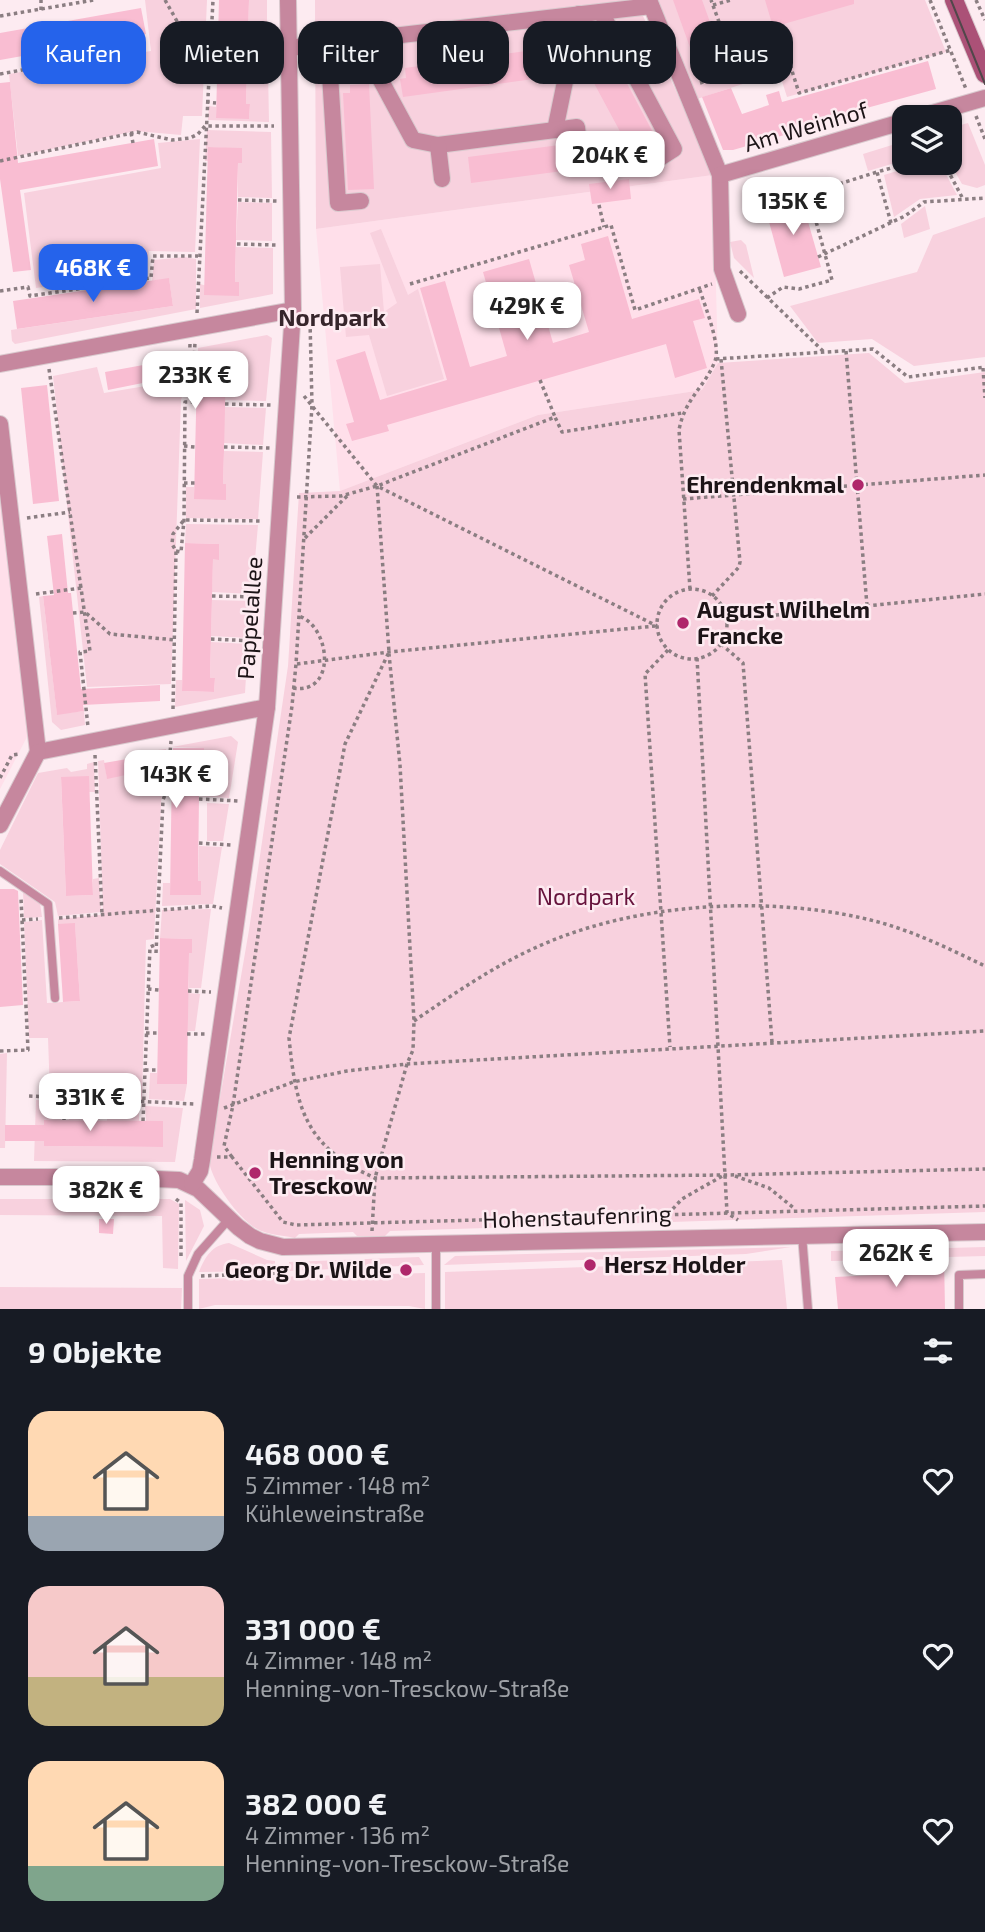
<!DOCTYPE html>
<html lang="de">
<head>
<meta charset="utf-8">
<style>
	body { margin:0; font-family:"Exo 2",sans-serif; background:#242831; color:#f1f3f6; height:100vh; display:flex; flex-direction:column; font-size:26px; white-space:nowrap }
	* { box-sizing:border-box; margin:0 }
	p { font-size:23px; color:#9ea1a6 }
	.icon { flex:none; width:38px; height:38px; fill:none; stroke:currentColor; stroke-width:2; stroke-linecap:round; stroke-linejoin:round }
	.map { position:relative; height:1309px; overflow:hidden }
	.side { display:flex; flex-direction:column; background:#171b24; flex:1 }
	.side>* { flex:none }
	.banner { position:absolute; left:21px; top:21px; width:943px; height:63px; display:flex; gap:14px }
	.fabs { position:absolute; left:892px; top:105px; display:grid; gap:14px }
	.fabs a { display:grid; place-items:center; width:70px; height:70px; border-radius:14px; background:#171b24; box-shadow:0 2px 5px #0004; font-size:35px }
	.price { position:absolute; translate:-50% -60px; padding:0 16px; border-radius:14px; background:#fff; color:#222; font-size:23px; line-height:46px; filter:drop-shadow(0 2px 4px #0008) }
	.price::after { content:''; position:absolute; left:50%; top:42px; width:21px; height:16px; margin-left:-10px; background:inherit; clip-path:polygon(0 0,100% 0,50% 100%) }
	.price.active { background:#2563eb; color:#fff }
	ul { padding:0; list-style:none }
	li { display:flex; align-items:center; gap:21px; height:175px; padding:0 28px }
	li span { display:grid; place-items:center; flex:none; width:196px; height:140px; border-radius:21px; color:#555 }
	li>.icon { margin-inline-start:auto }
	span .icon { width:84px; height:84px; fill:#fffc; stroke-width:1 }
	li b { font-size:30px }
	h2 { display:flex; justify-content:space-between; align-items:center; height:84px; padding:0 28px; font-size:30px }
	.chip { padding:0 24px; border-radius:21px; background:#171b24; box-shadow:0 2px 5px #0004; font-size:24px; line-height:63px }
	.chip.active { background:#2563eb; color:#fff }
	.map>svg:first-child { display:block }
	.built { fill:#ffdfea }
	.green { fill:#f8d1de }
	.building { fill:#f9bdd2 }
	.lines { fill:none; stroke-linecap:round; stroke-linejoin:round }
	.lane-casing { stroke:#d9c9ce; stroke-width:10 }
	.street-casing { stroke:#d9c9ce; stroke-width:18 }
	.secondary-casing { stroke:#d9c9ce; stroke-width:20 }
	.path { stroke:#8b7e82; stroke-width:3.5; stroke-dasharray:3.5 3.5; stroke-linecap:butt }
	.lane { stroke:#c6879e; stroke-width:8 }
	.street { stroke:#c6879e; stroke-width:16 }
	.secondary { stroke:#ab5177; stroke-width:18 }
	.tram { stroke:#51474a; stroke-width:2 }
	.poi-dot { fill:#af276b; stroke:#fdebf1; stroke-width:2.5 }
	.labels { text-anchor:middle; stroke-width:5; stroke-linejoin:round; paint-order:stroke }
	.street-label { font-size:23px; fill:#1c1417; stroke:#fdebf1 }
	.poi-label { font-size:23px; font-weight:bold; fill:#1c1417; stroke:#fdebf1; text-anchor:start }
	.park-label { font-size:23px; fill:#67143d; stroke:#fdebf1 }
	.neighbourhood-label { font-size:24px; font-weight:bold; fill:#36252b; stroke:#fdebf1 }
</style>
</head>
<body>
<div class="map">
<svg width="985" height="1309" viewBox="0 0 985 1309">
	<rect width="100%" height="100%" fill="#fdebf1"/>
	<g class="built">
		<polygon points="713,175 718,363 702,390 538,415 340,491 316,229"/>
		<polygon points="0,493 28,735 0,789"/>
	</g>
	<g class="green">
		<polygon points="145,0 207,0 202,116 183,116 181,135 136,131 18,156 9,74 151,51"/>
		<polygon points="249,0 267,0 267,33 248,33"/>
		<polygon points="315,0 636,0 713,175 316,229"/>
		<polygon points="656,0 925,0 946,52 787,97 779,72 697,99"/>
		<polygon points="268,39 268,64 247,64 248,40"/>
		<polygon points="247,70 268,70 269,122 208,120 209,106 216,107 216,118 249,118 250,104 246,104"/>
		<polygon points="968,123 985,165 985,185 977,188 962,184 950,163 950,128"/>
		<polygon points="207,130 271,132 272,198 238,197 238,163 242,163 242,149 209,147 208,161 205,161"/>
		<polygon points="200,139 195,252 149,251 145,274 36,288 24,193 161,168 158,143"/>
		<polygon points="905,141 905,160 868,171 863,154"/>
		<polygon points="923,163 940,163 957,195 920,199 894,217 884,175"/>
		<polygon points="238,202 272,203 272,241 236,240"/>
		<polygon points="925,206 930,229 904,238 901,224"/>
		<polygon points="985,217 985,357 914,366 872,339 818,343 790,306 917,272 933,235"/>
		<polygon points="381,229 408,295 418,289 444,379 387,396 369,335 346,337 340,267 380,264 384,312 397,303 370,233"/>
		<polygon points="741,240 746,245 754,278 734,258 730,242"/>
		<polygon points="236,247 273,248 273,294 200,308 200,284 239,295 239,282 235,282"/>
		<polygon points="184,257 196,259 196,309 15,344 12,341 11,330 173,306 169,279 152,281 154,260"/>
		<polygon points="267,335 272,338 266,401 225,400 226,365 229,365 229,352 198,351 198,348"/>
		<path d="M869,353L905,383L985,372V1212L390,1231L385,1236H357L353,1232L299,1234L295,1238C283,1235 268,1235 257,1229C238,1218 213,1183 209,1162L249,930L288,666L299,493L340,491L538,415L702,390L718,363Z"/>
		<polygon points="97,367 104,393 187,379 181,400 171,684 87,687 53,376"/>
		<polygon points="224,407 266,408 263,445 224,443"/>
		<polygon points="224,451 263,452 258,519 186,518 186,487 194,487 195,499 226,499 226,485 223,484"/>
		<polygon points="186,524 258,525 252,594 212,592 213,559 219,559 219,544 185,543"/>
		<polygon points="43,596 57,714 84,711 85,725 61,730 52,722 39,597"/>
		<polygon points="212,600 252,601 249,638 211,636"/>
		<polygon points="211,642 248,644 245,693 175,707 176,680 182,680 182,691 214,692 215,679 210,678"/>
		<polygon points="231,736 238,742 229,798 199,796 200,762 204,761 203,748 172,747"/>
		<polygon points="166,749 161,803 154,939 146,940 142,1100 50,1094 48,1038 29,1038 24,922 42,920 47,1003 80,1001 75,924 58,924 58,919 100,915 103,911 98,761 104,760 107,778 153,769 150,751"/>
		<polygon points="94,762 95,792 89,792 61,778 66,896 93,895 93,879 99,878 101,912 58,916 55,902 0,864 0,850 38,773 67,768 71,772 87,769 87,764"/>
		<polygon points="207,803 229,804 223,841 207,841"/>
		<polygon points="199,846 222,847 213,904 162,906 163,883 170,883 170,895 201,895 201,881 198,881"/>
		<polygon points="23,891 40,903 42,917 24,918"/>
		<polygon points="211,909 201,988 189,988 189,953 192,952 192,939 160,938 162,910"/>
		<polygon points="188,993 200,994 195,1031 188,1031"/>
		<polygon points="7,1053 5,1148 0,1148 0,1054"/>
		<polygon points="150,1073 157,1073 157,1084 187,1084 184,1101 149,1099"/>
		<polygon points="36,1100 62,1101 61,1120 44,1120 44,1146 162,1147 163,1121 146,1121 145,1106 183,1108 175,1162 34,1161"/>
		<polygon points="68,1101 100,1103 100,1120 69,1120"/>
		<polygon points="107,1103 139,1106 139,1121 107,1121"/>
		<polygon points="0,1199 170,1199 179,1204 178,1269 163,1268 162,1216 0,1215"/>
		<polygon points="185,1200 200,1210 204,1226 186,1261"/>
		<path d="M229,1243L267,1260L275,1261V1271L199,1272C205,1257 212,1245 229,1243Z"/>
		<polygon points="791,1247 746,1254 444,1265 455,1256"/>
		<polygon points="985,1247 985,1256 912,1258 912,1249"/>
		<polygon points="893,1250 893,1260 831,1261 831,1251"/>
		<polygon points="419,1257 424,1265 289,1271 289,1262"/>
		<polygon points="782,1260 787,1309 445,1309 445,1272"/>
		<polygon points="425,1273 425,1309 409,1306 215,1305 199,1309 199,1279"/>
		<polygon points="0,1287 182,1288 181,1309 0,1309"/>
	</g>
	<g class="building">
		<polygon points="219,0 249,0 246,104 250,104 249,119 216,118"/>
		<polygon points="673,0 702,0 723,58 697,67"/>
		<polygon points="765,0 854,0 854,4 773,27"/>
		<polygon points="141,8 146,34 0,60 0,33"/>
		<polygon points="555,47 558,66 555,76 403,97 400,79 406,78 405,68"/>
		<polygon points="614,59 659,144 649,149 650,156 637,163 588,72"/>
		<polygon points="928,61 936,89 790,129 791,133 733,150 723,150 702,97 731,88 742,114 769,105 766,95 779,91 782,102"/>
		<polygon points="10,82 18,163 154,139 158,166 20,190 31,270 13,272 0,179 0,83"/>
		<polygon points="369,84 374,189 348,190 343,93 350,93 350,85"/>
		<polygon points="567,144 570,170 471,183 468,157"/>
		<polygon points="208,147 242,148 242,163 238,163 236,240 235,282 239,282 239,296 204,295"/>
		<polygon points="629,179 631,199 592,204 589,184"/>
		<polygon points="801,197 821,267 784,277 765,207"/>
		<polygon points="608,236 632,319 699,299 705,318 693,321 707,368 675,378 666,344 387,425 389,431 352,441 346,424 354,422 336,360 365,351 380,400 447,380 420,288 445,281 470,367 507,356 483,272 529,259 553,343 589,332 569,265 585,260 581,244"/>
		<polygon points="169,278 173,306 17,329 13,301"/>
		<polygon points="198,351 229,351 229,365 226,365 224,451 223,484 226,484 226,500 194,499 197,372 108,390 105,372 198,355"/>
		<polygon points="47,385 59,501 33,504 21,388"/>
		<polygon points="62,534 68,593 71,593 81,689 160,685 160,701 83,705 84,711 57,715 43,596 54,595 47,536"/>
		<polygon points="185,543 219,544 219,560 213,559 210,678 215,678 214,692 182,691"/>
		<polygon points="173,748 204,748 204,761 200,762 199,796 198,881 201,881 201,895 170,895 172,765 107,779 104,763 173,751"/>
		<polygon points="89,776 93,895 66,896 61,777"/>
		<polygon points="0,889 14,889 18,891 23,1005 0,1007"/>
		<polygon points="75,923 80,1001 63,1002 58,924"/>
		<polygon points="160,938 192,939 192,953 189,953 187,1084 157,1084"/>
		<polygon points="44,1120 163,1121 163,1147 44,1146 44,1141 5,1141 5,1125 44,1125"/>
		<polygon points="99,1219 114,1219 113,1234 99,1233"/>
		<polygon points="944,1257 945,1309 838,1309 835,1277 913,1273 912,1258"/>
	</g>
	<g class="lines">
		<defs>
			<g id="lane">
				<polyline points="0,871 48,904 55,998"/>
				<polyline points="802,1235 808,1309"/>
				<polyline points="436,1244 436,1309"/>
				<polyline points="188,1309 188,1276 198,1254 229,1219"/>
				<polyline points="959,1309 959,1275 985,1274"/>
			</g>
			<g id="street">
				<polyline points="649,0 720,175 722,269 738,314"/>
				<polyline points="601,12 674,149 660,158"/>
				<polyline points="359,40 413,140 438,145 555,130 579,14"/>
				<polyline points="328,43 338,203 361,201"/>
				<polyline points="289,48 651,6"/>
				<polyline points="919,117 985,98"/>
				<polyline points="555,130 577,127 579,145"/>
				<polyline points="438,145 442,179"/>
				<polyline points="720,175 905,121"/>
				<polyline points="0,364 293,310"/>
				<polyline points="0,424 38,752"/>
				<polyline points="38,752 267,707"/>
				<polyline points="0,825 38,752"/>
				<polyline points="0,1177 113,1177 179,1180 198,1189 238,1227 250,1236 260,1241 283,1247 985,1232"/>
				<polyline points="192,1184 200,1171 202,1160 267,707 293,310 288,0"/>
			</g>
			<polyline id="secondary" points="954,0 985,74"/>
		</defs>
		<use href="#lane" class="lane-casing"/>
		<use href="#street" class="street-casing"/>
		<use href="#secondary" class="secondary-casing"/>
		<g class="path">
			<polyline points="165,0 207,74"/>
			<polyline points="930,0 966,89"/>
			<polyline points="976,0 985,20"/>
			<polyline points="713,5 731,0"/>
			<polyline points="41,10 41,0"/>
			<polyline points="0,16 94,0"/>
			<polyline points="248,36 274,36"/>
			<polyline points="526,36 528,51"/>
			<polyline points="477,42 479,58"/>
			<polyline points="420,46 423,65"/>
			<polyline points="247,67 273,67"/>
			<polyline points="737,71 787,55 799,93 951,50"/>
			<polyline points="0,74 143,48"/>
			<polyline points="700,83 737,71 711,0"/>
			<polyline points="206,102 216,103"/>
			<polyline points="976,116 985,139"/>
			<polyline points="131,133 133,143"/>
			<polyline points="0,161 137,132 172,140 190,138 198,134 205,126 274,126"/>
			<polyline points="944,163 963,199"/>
			<polyline points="238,200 277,201"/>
			<polyline points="599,205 604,227"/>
			<polyline points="891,223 877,172 909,163"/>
			<polyline points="237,244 276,245"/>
			<polyline points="818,257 905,216 924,202 985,198"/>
			<polyline points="740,271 824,352"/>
			<polyline points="410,284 611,225 635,310 712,284"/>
			<polyline points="0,291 28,287 30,296 151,278 153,256 198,256"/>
			<polyline points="767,298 783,287 799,289 832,280 814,214 823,189 877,172"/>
			<polyline points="197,313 213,0"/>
			<polyline points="190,344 189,369 193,369"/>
			<polyline points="846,351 867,606"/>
			<polyline points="716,359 873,349 908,377 985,367"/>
			<polyline points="983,368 985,398"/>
			<polyline points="49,369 81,588"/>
			<polyline points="540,380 555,417"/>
			<polyline points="304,396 377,486 657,626"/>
			<polyline points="225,404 271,405"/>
			<polyline points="184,446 195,447"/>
			<polyline points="224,447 271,448"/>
			<polyline points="184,483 195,483"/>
			<path d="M377,486L389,652L345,744L289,1038C296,1108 305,1147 375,1178L726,1175L985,1169"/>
			<polyline points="297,497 341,496 377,486 555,417 562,432 682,413"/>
			<polyline points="683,499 985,475"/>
			<polyline points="27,518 70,512"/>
			<polyline points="305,538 349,494"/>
			<polyline points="176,551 181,552 184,520 185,402 192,402 195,342"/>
			<path d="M690,589L679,430C685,398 705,387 715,361C721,345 705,307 700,290"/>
			<circle cx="692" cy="624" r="35"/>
			<polyline points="36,594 81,588 90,651 80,652 88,727"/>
			<polyline points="212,596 259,597"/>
			<polyline points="712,596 739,567 740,562 721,359"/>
			<polyline points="73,613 85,612 110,634 176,640"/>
			<polyline points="727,620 985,594"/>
			<polyline points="211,639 255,641"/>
			<polyline points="721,644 743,663 772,1042"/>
			<polyline points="668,650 645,674 670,1047"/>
			<polyline points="697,658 727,1213 738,1220"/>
			<polyline points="297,664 389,652 655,626"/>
			<path d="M293,688C337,695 331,627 299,616"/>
			<polyline points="173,709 176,551 172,544 173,534 184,520 263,521"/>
			<polyline points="95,755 102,914"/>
			<polyline points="0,778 12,755 19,754"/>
			<polyline points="199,799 239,801"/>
			<polyline points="199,843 231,845"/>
			<polyline points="59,918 212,906 222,908"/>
			<polyline points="22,920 38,919"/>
			<polyline points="156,953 163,800 167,790 171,741"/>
			<polyline points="148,989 159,990"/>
			<polyline points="188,991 211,992"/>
			<path d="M414,1021C458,991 501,961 551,941C648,901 781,895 882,923C917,933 952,950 985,966"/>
			<polyline points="146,1033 158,1033"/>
			<polyline points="187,1034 206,1034"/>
			<polyline points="0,1051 28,1050 21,898"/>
			<polyline points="145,1070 157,1070"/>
			<polyline points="29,1096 194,1104"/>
			<polyline points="104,1100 104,1120"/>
			<polyline points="224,1108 293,1082 347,1071 407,1064 985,1031"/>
			<polyline points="64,1120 64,1098"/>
			<polyline points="143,1121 150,947 157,944"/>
			<polyline points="217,1157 232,1157 283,1222 296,1225 985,1206"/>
			<polyline points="232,1157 224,1146 233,1105 292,706 296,664 312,405 310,321"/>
			<polyline points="735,1176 769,1188 795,1209"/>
			<polyline points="176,1199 181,1203 181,1258"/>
			<polyline points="668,1214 682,1199 724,1175"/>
			<polyline points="372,1231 375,1178 407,1064 413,1050 414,1021 400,765 389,654"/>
			<polyline points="201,1276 282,1273 282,1263"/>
		</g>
		<use href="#lane" class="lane"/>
		<use href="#street" class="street"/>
		<use href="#secondary" class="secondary"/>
		<polyline class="tram" points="951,0 985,84"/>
	</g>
	<g class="poi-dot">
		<circle cx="858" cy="485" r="7"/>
		<circle cx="683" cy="623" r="7"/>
		<circle cx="255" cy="1173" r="7"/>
		<circle cx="590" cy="1265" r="7"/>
		<circle cx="406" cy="1270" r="7"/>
	</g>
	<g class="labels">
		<g class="street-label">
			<text transform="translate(806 127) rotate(-16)" y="8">Am Weinhof</text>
			<text transform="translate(250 618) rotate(-86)" y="8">Pappelallee</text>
			<text transform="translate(577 1217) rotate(-2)" y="8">Hohenstaufenring</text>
		</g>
		<g class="poi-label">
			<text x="844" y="493" text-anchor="end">Ehrendenkmal</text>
			<text x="697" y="618">August Wilhelm<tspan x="697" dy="26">Francke</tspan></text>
			<text x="269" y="1168">Henning von<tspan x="269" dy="26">Tresckow</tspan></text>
			<text x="604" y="1273">Hersz Holder</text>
			<text x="392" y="1278" text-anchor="end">Georg Dr. Wilde</text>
		</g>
		<g class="park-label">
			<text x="586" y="905">Nordpark</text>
		</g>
		<g class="neighbourhood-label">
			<text x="332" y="326">Nordpark</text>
		</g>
	</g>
</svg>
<div class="fabs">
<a><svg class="icon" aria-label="layers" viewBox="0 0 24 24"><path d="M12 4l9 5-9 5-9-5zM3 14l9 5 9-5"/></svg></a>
</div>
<b class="price" style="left:610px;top:191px">204K €</b>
<b class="price" style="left:793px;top:237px">135K €</b>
<b class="price active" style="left:93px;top:304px">468K €</b>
<b class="price" style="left:527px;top:342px">429K €</b>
<b class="price" style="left:195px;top:411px">233K €</b>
<b class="price" style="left:176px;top:810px">143K €</b>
<b class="price" style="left:90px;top:1133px">331K €</b>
<b class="price" style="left:106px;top:1226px">382K €</b>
<b class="price" style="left:896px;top:1289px">262K €</b>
<div class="banner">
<a class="chip active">Kaufen</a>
<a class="chip">Mieten</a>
<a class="chip">Filter</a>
<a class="chip">Neu</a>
<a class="chip">Wohnung</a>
<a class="chip">Haus</a>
</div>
</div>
<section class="side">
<h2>9 Objekte<svg class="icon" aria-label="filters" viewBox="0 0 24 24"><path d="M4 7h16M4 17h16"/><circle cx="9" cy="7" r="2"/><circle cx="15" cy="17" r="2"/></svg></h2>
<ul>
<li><span style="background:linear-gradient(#ffd9b3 75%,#9aa5b1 0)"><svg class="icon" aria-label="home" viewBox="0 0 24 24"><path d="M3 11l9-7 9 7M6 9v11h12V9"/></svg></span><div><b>468 000 €</b><p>5 Zimmer · 148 m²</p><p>Kühleweinstraße</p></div><svg class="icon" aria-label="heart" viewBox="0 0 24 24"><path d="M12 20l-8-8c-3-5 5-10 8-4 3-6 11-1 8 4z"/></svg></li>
<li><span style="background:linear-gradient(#f6c9c9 65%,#c2b280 0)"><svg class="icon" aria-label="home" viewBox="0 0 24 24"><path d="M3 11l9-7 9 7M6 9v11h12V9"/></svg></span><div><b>331 000 €</b><p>4 Zimmer · 148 m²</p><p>Henning-von-Tresckow-Straße</p></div><svg class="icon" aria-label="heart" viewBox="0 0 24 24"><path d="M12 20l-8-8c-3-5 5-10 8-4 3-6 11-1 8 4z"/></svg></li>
<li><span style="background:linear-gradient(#ffd9b3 75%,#7fa58c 0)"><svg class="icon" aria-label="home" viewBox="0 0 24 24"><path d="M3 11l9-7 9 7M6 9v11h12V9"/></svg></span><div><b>382 000 €</b><p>4 Zimmer · 136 m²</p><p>Henning-von-Tresckow-Straße</p></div><svg class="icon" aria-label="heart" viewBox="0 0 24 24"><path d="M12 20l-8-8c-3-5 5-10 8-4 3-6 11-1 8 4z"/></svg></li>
</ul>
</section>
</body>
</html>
